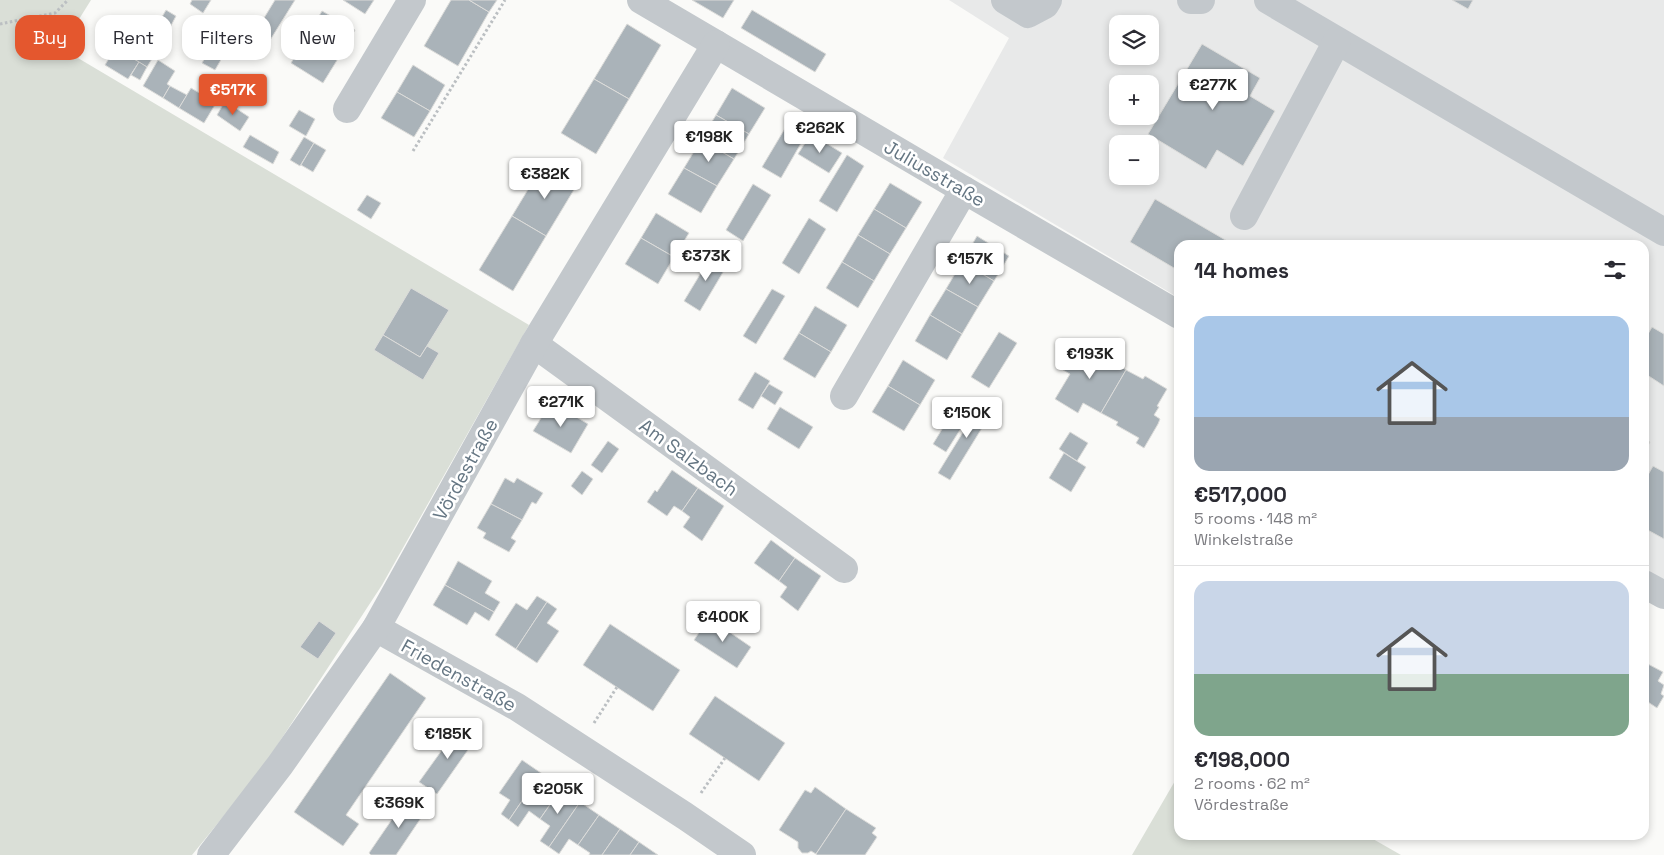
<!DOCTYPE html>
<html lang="en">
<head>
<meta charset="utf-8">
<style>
	body { margin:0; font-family:"Space Grotesk",sans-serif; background:#f2f2f3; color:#2b2b33; height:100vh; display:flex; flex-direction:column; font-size:19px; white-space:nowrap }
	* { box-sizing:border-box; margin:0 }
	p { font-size:16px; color:#7c7c81 }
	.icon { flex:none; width:28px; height:28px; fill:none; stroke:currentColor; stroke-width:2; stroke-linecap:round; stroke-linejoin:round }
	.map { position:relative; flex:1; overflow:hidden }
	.details { position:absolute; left:1174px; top:240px; width:475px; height:600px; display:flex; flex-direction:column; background:#fff; border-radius:15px; box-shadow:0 2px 8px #0003 }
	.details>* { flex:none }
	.hud { position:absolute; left:15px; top:15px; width:475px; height:45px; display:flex; gap:10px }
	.fabs { position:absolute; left:1109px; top:15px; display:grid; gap:10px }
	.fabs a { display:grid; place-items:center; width:50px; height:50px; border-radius:10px; background:#fff; box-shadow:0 2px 8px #0003; font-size:25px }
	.price { position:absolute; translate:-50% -42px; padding:0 11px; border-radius:5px; background:#fff; color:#222; font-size:16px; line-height:32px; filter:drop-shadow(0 1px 2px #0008) }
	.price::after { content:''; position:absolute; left:50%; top:30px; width:15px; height:11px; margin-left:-8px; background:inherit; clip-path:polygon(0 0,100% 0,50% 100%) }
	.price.current { background:#e4572e; color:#fff }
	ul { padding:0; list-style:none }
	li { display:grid; align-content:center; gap:10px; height:265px; padding:0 20px }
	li+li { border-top:1px solid #e1e1e2 }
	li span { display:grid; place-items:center; height:155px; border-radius:15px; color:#555 }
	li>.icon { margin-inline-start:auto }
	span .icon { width:90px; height:90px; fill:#fffc; stroke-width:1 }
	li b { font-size:21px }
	h2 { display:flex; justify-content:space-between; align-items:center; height:60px; padding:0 20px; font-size:21px }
	.tag { padding:0 18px; border-radius:15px; background:#fff; box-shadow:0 2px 8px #0003; font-size:18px; line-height:45px }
	.tag.current { background:#e4572e; color:#fff }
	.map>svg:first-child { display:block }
	.built { fill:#e8e9e9; fill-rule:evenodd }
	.green { fill:#dadfd7 }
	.building { fill:#aab3b9; stroke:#dcdcda }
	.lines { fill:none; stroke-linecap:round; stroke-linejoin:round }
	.path { stroke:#bbbfc2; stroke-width:3; stroke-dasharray:2.5 2.5; stroke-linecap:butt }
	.minor { stroke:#c3c8cc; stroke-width:28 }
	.labels { text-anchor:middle; stroke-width:5; stroke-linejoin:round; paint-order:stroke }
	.street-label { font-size:19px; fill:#657683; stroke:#fff }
</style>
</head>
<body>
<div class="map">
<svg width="1664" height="855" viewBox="0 0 1664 855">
	<rect width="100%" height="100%" fill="#fafaf8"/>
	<path class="built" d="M949,0H1664V587L1644,575V245H1179V298L943,158L1009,38ZM1118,24H1150V56H1118ZM1118,84H1150V116H1118ZM1118,144H1150V176H1118Z"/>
	<g class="green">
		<polygon points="0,0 91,0 61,48 529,325 382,585 261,770 192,855 0,855"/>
		<polygon points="1179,774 1179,835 1366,835 1401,855 1132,855"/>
	</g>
	<g class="building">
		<polygon points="192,0 211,0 203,13 190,4"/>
		<polygon points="275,0 295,0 267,45 253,36"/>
		<polygon points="343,0 374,0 365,14"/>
		<polygon points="451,0 469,0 489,12 458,66 424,46"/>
		<polygon points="469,0 497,0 489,12"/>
		<polygon points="692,0 734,0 723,18"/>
		<polygon points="1452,0 1473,0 1468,9"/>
		<polygon points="166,10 176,16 165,37 154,31"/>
		<polygon points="752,10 826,54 815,72 741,28"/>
		<polygon points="322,11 355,30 339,57 306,38"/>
		<polygon points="627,24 661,45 629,99 594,79"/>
		<polygon points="122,35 155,54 147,67 115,48"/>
		<polygon points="306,38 339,57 323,83 291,63"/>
		<polygon points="213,44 226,51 215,70 202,63"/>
		<polygon points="1202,44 1260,78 1250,96 1275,111 1243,166 1217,150 1206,169 1148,134"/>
		<polygon points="115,48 139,62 128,79 105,65"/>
		<polygon points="158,60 175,71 167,84 170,86 163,98 143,86"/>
		<polygon points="139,62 147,67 140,80 131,75"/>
		<polygon points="413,65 445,85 430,111 397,92"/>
		<polygon points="594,79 629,99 596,154 561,133"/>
		<polygon points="170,86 187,95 179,108 163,98"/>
		<polygon points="191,88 216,103 204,123 179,108"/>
		<polygon points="732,88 765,108 749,134 716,115"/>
		<polygon points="397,92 430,111 414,137 381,118"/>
		<polygon points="225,101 249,117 240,131 217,115"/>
		<polygon points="299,110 315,119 306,136 289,126"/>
		<polygon points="716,115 749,134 734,159 701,140"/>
		<polygon points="790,120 808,131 781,178 762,167"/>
		<polygon points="811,134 842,153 829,173 798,154"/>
		<polygon points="250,135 279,152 273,164 243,147"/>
		<polygon points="304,137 314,143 300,166 290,160"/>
		<polygon points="701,140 734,159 717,186 684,168"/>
		<polygon points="314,143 326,150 313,172 301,165"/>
		<polygon points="847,155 864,166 837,212 819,201"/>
		<polygon points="544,163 578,183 546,236 512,216"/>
		<polygon points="684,168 717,186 701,213 668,194"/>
		<polygon points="890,183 922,202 906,228 874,209"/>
		<polygon points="753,184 771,195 743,241 726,230"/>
		<polygon points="367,195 381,203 371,219 357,210"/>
		<polygon points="1155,199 1234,245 1179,245 1179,271 1130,242"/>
		<polygon points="874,209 906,228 890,254 858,235"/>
		<polygon points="656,213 689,233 674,257 641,238"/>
		<polygon points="512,216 546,236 513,291 479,270"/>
		<polygon points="809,218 826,229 799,274 782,263"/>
		<polygon points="858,235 890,254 874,281 842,262"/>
		<polygon points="977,236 1009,256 994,281 962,262"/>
		<polygon points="641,238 674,257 658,284 625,264"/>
		<polygon points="713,253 729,262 700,311 684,301"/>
		<polygon points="842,262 874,281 858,308 826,288"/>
		<polygon points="962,262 994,281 978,307 946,289"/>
		<polygon points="411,288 449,310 420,357 383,335"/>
		<polygon points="772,289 785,296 756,344 743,336"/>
		<polygon points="946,289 978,307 962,334 930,315"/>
		<polygon points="815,306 847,325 831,352 799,333"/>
		<polygon points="930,315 962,334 947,360 915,341"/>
		<polygon points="1652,327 1664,334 1664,386 1644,373 1644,341"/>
		<polygon points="999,332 1017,343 989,388 971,377"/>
		<polygon points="799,333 831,352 815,378 783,359"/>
		<polygon points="383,335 420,357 427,346 439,353 423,380 374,350"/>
		<polygon points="1088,343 1111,356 1109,359 1126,370 1101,413 1083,403 1078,413 1055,399 1070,374 1063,370 1069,361 1074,364 1077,360"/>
		<polygon points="903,360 935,380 920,405 888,386"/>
		<polygon points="1126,370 1143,379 1145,376 1167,389 1157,406 1159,407 1154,415 1160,419 1158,424 1144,448 1136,443 1139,438 1116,425 1118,422 1101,413"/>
		<polygon points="755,372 770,381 753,409 738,400"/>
		<polygon points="769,384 783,392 775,405 761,396"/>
		<polygon points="888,386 920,405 904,431 872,412"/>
		<polygon points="961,398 975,406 946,452 933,444"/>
		<polygon points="984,398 996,405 950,480 938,473"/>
		<polygon points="551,402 588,424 571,453 533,431"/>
		<polygon points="780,407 813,427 799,449 767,429"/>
		<polygon points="1070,432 1088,443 1077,461 1059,449"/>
		<polygon points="1644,438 1650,442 1644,453"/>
		<polygon points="608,441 619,449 602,473 591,465"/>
		<polygon points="1064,453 1086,467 1071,492 1049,478"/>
		<polygon points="1653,466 1664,472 1664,539 1644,528 1644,482"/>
		<polygon points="672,470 698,488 682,511 674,506 667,516 647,502 655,490 657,492"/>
		<polygon points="582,471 593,479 582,495 571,486"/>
		<polygon points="505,478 514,483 517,478 543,493 536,504 532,502 522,520 491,504"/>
		<polygon points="698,488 724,506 702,541 683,527 690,517 682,511"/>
		<polygon points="491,504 522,520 511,538 516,541 509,552 483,538 486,533 477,528"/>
		<polygon points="771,540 795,558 779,581 754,563"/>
		<polygon points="795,558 821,576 798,611 780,597 787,587 779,581"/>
		<polygon points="458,561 492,581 485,593 500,602 494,612 445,585"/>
		<polygon points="445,585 494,612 489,621 475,612 467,625 433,605"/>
		<polygon points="537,596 547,602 516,649 495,635 516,603 527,610"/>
		<polygon points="547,602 557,609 547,623 559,631 537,663 516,649"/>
		<polygon points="709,618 751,647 737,668 694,640"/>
		<polygon points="319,621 336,633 318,659 300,647"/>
		<polygon points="610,624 680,670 653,711 583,665"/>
		<polygon points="1644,662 1663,672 1658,681 1664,685 1661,694 1664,696 1657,708 1648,702 1644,709"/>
		<polygon points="390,673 426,698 346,815 359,824 343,846 294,812"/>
		<polygon points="715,696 785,743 759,781 689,734"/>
		<polygon points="460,725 477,737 437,794 419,782"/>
		<polygon points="522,760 541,773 509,820 501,814 510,800 499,793"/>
		<polygon points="541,773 562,787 540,819 529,811 518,827 509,820"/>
		<polygon points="815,787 846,809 816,854 811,851 808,853 802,853 798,848 798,842 779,830 805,790 811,793"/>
		<polygon points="561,789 580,802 549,847 540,841 550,826 540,819"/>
		<polygon points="408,796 427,809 396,855 371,855 369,853"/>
		<polygon points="580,802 599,815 578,845 569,839 559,854 549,847"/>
		<polygon points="846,809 876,828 872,833 877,837 865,855 817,855 816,854"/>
		<polygon points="599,815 620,829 602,855 589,855 590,853 578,845"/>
		<polygon points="620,829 639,842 630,855 602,855"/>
		<polygon points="639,842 658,855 630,855"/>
	</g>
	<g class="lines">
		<g class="path">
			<polyline points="0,24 55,13 68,0"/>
			<polyline points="413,151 505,0"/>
			<polyline points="594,723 617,687"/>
			<polyline points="701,793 725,758"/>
		</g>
		<g class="minor">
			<polyline points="641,0 964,190 1179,315"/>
			<polyline points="1005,0 1028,14 1045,5 1048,0"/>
			<polyline points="1191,0 1201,0"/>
			<polyline points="1268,0 1664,232"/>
			<polyline points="347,109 412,0"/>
			<polyline points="1244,216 1337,41"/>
			<polyline points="534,344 844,569"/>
			<polyline points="844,396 964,190"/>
			<polyline points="1644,584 1664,595"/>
			<polyline points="376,628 517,707 685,816 742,855"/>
			<polyline points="211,855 280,765 376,628 534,344 716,44"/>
		</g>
	</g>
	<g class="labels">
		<g class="street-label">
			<text transform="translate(935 173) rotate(30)" y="7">Juliusstraße</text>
			<text transform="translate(689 457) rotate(36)" y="7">Am Salzbach</text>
			<text transform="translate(465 469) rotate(-61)" y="7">Vördestraße</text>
			<text transform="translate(459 675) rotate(29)" y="7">Friedenstraße</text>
		</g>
	</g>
</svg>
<div class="fabs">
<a><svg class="icon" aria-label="layers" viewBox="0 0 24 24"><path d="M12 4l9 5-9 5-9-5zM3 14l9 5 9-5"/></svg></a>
<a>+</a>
<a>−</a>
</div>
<b class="price" style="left:1213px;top:111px">€277K</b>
<b class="price current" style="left:233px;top:116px">€517K</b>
<b class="price" style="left:820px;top:154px">€262K</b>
<b class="price" style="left:709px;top:163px">€198K</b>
<b class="price" style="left:545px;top:200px">€382K</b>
<b class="price" style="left:706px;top:282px">€373K</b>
<b class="price" style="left:970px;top:285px">€157K</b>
<b class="price" style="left:1090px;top:380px">€193K</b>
<b class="price" style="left:561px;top:428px">€271K</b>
<b class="price" style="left:967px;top:439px">€150K</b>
<b class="price" style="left:723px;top:643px">€400K</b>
<b class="price" style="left:448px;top:760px">€185K</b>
<b class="price" style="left:558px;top:815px">€205K</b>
<b class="price" style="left:399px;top:829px">€369K</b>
<div class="hud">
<a class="tag current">Buy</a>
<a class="tag">Rent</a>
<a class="tag">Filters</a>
<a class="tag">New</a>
</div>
<section class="details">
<h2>14 homes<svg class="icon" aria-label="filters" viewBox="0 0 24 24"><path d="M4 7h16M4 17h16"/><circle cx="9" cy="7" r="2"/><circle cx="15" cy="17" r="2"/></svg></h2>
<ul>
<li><span style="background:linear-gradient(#a9c7e8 65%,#9aa5b1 0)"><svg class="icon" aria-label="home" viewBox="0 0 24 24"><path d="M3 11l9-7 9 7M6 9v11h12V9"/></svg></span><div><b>€517,000</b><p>5 rooms · 148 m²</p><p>Winkelstraße</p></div></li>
<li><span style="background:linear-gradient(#c9d6e8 60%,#7fa58c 0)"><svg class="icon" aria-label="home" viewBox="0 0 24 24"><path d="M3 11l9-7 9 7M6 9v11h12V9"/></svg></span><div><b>€198,000</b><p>2 rooms · 62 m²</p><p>Vördestraße</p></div></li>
</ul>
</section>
</div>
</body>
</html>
